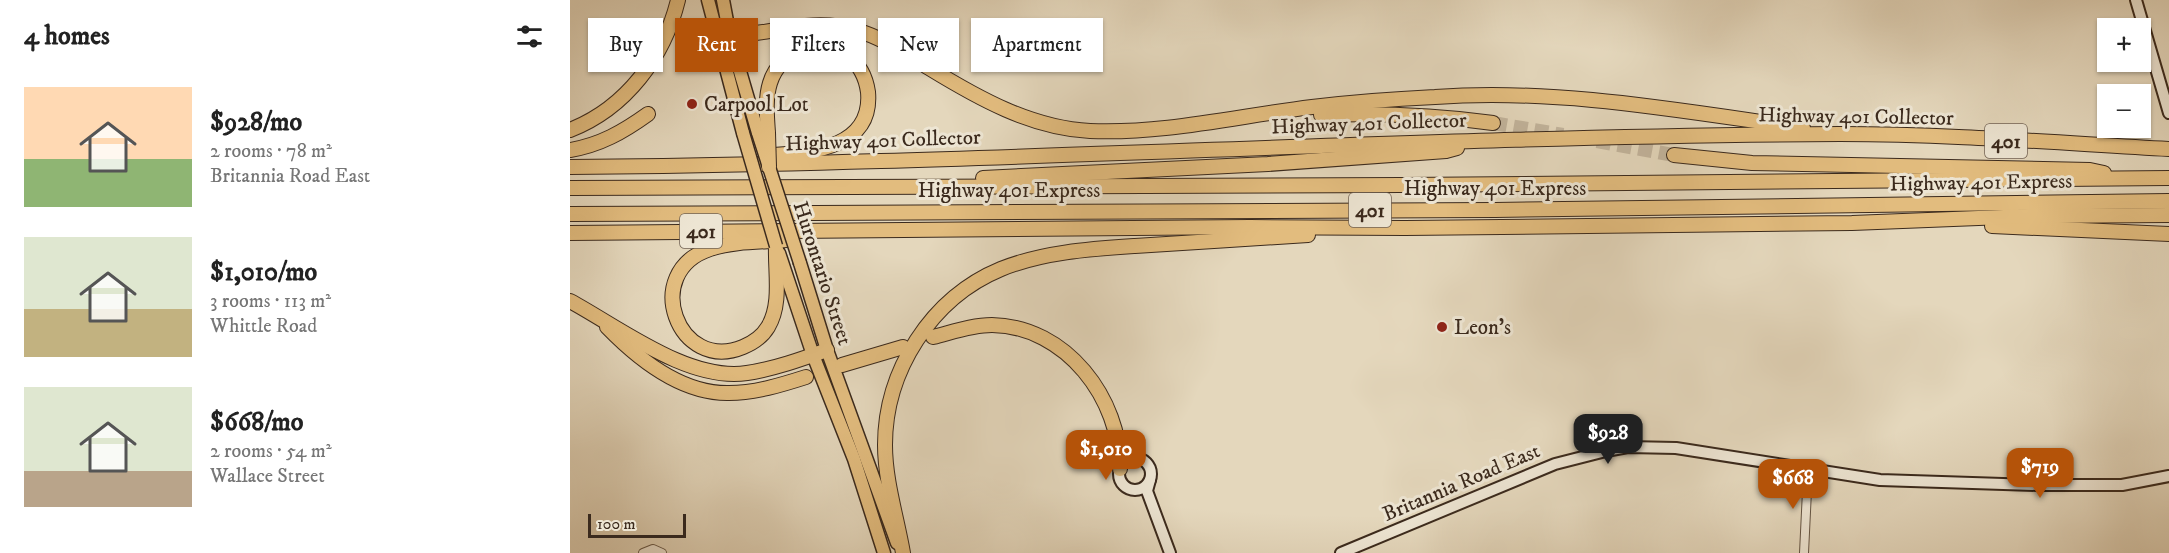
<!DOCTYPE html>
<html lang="en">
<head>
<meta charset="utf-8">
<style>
	body { margin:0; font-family:"IM FELL DW Pica",serif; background:#f6f6f6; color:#222; height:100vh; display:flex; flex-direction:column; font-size:22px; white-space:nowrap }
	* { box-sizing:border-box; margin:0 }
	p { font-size:20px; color:#767676 }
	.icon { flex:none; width:33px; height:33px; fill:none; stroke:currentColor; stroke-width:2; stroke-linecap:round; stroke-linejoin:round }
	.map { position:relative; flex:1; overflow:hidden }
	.panel { display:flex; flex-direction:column; background:#fff; width:570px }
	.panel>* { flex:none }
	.banner { position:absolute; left:18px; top:18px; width:570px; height:54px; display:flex; gap:12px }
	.buttons { position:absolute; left:1527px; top:18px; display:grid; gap:12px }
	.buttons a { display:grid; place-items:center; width:54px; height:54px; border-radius:0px; background:#fff; box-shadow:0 2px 4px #0004; font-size:30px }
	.scale { position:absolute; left:18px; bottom:15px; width:98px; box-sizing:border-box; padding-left:6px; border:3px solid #3b2a1d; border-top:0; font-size:16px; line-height:21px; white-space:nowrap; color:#3b2a1d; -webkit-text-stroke:4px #ede5d3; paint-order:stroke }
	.price { position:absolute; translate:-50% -51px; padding:0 14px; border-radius:12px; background:#b45309; color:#fff; font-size:20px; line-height:39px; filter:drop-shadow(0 2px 3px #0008) }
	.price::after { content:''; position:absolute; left:50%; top:36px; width:18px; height:14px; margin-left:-9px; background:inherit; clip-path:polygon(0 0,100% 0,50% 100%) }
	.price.on { background:#222; color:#fff }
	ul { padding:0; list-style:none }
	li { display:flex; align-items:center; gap:18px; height:150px; padding:0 24px }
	li span { display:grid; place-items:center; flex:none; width:168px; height:120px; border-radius:0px; color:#555 }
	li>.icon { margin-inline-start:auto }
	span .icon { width:72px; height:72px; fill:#fffc; stroke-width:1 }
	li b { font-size:26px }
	h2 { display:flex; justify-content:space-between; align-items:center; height:72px; padding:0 24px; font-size:26px }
	.chip { padding:0 21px; border-radius:0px; background:#fff; box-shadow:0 2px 4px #0004; font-size:21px; line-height:54px }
	.chip.on { background:#b45309; color:#fff }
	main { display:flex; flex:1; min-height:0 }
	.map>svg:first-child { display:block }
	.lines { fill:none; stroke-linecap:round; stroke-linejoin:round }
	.highway-tunnel { stroke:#c2b49c; stroke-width:14; stroke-dasharray:14 7; stroke-linecap:butt }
	.street-casing { stroke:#655545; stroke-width:10 }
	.secondary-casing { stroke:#3b2a1d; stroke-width:14 }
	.primary-casing { stroke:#3b2a1d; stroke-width:15 }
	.highway-casing { stroke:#3b2a1d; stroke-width:16 }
	.street { stroke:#ede5d3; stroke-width:8 }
	.secondary { stroke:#ede5d3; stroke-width:10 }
	.primary { stroke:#e2bc7e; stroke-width:12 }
	.highway { stroke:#e2bc7e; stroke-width:14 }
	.primary-bridge-casing { stroke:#3b2a1d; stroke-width:15; stroke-linecap:butt }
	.highway-bridge-casing { stroke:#3b2a1d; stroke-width:16; stroke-linecap:butt }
	.primary-bridge { stroke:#e2bc7e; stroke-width:12 }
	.highway-bridge { stroke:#e2bc7e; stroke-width:14 }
	.poi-dot { fill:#8f2418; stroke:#ede5d3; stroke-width:2 }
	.labels { text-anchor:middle; stroke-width:6; stroke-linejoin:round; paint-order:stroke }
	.shield { fill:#ede5d3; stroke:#706254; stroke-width:1.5 }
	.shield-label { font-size:20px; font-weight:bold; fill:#3b2a1d }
	.poi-label { font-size:21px; fill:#3b2a1d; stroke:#ede5d3; text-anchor:start }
	.street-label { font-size:21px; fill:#3b2a1d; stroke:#ede5d3 }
</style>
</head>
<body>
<main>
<section class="panel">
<h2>4 homes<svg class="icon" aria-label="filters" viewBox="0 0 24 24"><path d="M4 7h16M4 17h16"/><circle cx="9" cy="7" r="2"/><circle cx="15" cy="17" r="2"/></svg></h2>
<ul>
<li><span style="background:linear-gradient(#ffd9b3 60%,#8fb573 0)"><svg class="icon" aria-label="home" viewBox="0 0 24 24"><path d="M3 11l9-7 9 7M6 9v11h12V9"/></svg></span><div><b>$928/mo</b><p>2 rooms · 78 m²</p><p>Britannia Road East</p></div></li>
<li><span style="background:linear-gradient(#dfe7d0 60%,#c2b280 0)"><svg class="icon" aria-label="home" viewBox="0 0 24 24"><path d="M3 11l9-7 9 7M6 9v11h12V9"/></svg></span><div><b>$1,010/mo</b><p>3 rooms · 113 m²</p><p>Whittle Road</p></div></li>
<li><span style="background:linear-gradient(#dfe7d0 70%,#b9a48a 0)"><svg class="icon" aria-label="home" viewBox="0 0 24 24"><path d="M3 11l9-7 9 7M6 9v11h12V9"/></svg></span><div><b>$668/mo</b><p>2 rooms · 54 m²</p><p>Wallace Street</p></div></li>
</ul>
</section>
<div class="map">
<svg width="1599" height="553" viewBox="0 0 1599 553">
	<rect width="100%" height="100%" fill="#e4d7bc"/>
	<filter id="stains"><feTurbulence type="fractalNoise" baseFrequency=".00333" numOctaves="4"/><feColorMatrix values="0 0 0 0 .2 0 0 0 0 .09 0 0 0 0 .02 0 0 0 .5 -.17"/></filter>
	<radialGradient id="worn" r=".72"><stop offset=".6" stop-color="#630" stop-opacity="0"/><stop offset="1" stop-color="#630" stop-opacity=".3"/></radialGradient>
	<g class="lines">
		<g class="highway-tunnel">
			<polyline points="923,123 993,135"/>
			<polyline points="1027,141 1104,155"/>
		</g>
		<defs>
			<g id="street">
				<polyline points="73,553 83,549 92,553"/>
				<polyline points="1234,553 1238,470"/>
			</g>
			<g id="secondary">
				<polyline points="1566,0 1599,113"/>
				<circle cx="565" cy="474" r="16"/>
				<polyline points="580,480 577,491 600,553"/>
				<polyline points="771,553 985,464 1036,451 1058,447 1106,448 1310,480 1467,485 1552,485 1599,476"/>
			</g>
			<g id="primary">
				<polyline points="138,0 173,133"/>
				<polyline points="153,0 160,37 188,133"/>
				<polyline points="209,253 243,355 284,459 314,553"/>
				<polyline points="230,263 257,350 327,543"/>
			</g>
			<g id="highway">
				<path d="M146,36C193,38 238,16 285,30C312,37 336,54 359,68C408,98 461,128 520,131C595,134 668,116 742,107C783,102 824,99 865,97C988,88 1112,111 1233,128"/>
				<path d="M751,115C809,113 865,115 923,123"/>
				<path d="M0,130C56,108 94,57 108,0"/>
				<path d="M198,133C197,117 195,99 200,83C210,50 251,36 278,56C290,65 296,78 298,92C303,147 244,152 204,155"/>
				<path d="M0,150C30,145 53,132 78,114"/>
				<polyline points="1104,155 1182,163 1520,170 1534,173"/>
				<path d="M0,167C423,164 846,136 1270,134C1379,134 1490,143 1599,149"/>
				<polyline points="413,178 698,164 876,151 887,148"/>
				<polyline points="0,188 833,185 1599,178"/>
				<polyline points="0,214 925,210 1599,201"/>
				<polyline points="1422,226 1599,234"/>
				<polyline points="0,233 680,227 835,228 1282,223 1459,216 1599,215"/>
				<path d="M206,246C205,272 212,304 198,327C192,337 183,343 173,347C108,374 70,272 140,249C163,241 192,242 217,240"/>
				<path d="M0,301C50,328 119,382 177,373C204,369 232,359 257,350"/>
				<path d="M37,327C68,359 112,394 159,393C185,393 211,385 236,377"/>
				<path d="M363,337C383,332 402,325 422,325C496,326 551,399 550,469"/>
				<polyline points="272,365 333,347"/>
				<path d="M333,553C327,518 315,481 315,445C315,371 361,298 431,269C473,252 520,249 565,246C623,242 680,239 738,235"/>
			</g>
		</defs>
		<use href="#street" class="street-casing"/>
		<use href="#secondary" class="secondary-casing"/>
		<use href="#primary" class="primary-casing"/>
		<use href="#highway" class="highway-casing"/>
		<use href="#street" class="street"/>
		<use href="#secondary" class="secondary"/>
		<use href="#primary" class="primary"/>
		<use href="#highway" class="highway"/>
		<defs>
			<g id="primary-bridge">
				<polyline points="173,133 206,246"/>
				<polyline points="188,133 230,263"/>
			</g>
			<polyline id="highway-bridge" points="198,133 199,167"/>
		</defs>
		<use href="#primary-bridge" class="primary-bridge-casing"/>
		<use href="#highway-bridge" class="highway-bridge-casing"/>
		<use href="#primary-bridge" class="primary-bridge"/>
		<use href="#highway-bridge" class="highway-bridge"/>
	</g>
	<g class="poi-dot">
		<circle cx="122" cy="104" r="6"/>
		<circle cx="872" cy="327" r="6"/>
	</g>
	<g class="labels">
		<g class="shield">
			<rect x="1415" y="124" width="42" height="34" rx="4.5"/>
			<rect x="779" y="193" width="42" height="34" rx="4.5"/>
			<rect x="110" y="214" width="42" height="34" rx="4.5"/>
		</g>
		<g class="shield-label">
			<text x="1436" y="148">401</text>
			<text x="800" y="217">401</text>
			<text x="131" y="238">401</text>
		</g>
		<g class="poi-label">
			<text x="134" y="111">Carpool Lot</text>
			<text x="884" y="334">Leon's</text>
		</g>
		<g class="street-label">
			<text transform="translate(1286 116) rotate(1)" y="7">Highway 401 Collector</text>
			<text transform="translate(799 123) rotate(-2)" y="7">Highway 401 Collector</text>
			<text transform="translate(313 140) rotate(-2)" y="7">Highway 401 Collector</text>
			<text transform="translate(1411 182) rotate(-1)" y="7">Highway 401 Express</text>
			<text x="925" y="195">Highway 401 Express</text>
			<text x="439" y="197">Highway 401 Express</text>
			<text transform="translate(253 273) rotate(72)" y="7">Hurontario Street</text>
			<text transform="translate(891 482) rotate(-23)" y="7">Britannia Road East</text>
		</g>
	</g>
	<rect width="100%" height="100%" filter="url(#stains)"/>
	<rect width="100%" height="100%" fill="url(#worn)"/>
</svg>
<div class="buttons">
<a>+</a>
<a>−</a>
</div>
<div class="scale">100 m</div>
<b class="price on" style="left:1038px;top:465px">$928</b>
<b class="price" style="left:536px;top:481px">$1,010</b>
<b class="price" style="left:1470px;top:499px">$719</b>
<b class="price" style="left:1223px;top:510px">$668</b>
<div class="banner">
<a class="chip">Buy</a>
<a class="chip on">Rent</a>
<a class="chip">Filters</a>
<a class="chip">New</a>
<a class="chip">Apartment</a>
</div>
</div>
</main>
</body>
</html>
